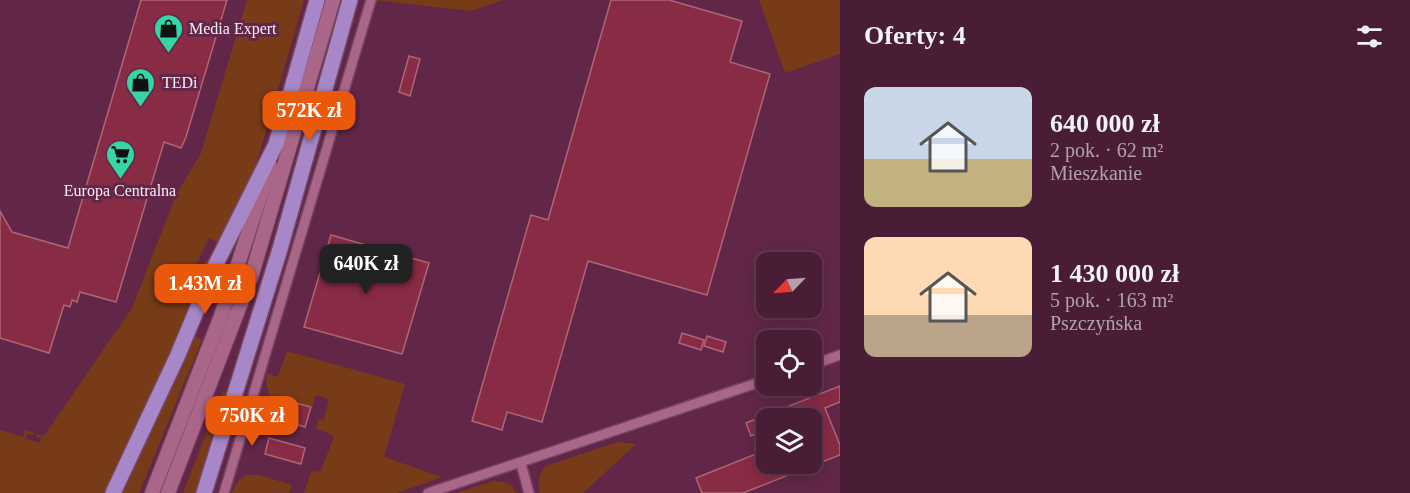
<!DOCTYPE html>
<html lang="pl">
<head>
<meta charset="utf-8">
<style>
	body { margin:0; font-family:"Times New Roman",serif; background:#542a42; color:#f1f3f6; height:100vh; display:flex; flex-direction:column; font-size:22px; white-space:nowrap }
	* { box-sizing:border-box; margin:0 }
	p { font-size:20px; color:#b2a2ad }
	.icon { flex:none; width:33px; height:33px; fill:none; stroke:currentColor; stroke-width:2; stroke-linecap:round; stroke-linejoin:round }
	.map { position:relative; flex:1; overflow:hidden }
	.panel { display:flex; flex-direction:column; background:#4a1d36; width:570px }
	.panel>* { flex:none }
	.needle { width:39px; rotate:245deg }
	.fabs { position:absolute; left:756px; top:252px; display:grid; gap:12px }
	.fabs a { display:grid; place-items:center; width:66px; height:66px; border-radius:12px; background:#4a1d36; box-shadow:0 3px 15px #0003,0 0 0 2px #613b51; font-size:30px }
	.price { position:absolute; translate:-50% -51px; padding:0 14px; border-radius:12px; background:#ea580c; color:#fff; font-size:20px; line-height:39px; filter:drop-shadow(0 2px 3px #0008) }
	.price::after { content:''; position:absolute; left:50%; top:36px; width:18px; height:14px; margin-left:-9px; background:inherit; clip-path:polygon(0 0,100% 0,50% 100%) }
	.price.on { background:#222; color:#fff }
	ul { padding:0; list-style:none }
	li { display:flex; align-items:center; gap:18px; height:150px; padding:0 24px }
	li span { display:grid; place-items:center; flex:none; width:168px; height:120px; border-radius:12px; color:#555 }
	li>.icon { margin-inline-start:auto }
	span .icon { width:72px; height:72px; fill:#fffc; stroke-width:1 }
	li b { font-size:26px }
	h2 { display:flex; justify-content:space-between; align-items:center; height:72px; padding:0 24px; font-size:26px }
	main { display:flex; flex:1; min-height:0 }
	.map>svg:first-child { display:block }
	.green { fill:#783b17 }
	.building { fill:#882b44; stroke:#af6674; stroke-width:1.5 }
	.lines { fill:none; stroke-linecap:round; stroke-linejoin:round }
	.street-casing { stroke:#754562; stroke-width:12 }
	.secondary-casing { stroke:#754562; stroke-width:16 }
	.primary-casing { stroke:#754562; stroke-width:18 }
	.street { stroke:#a96689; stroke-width:9 }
	.secondary { stroke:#a96689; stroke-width:14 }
	.primary { stroke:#a787c7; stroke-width:15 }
	.labels { text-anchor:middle; stroke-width:6; stroke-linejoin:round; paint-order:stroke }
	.poi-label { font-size:16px; fill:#feeef6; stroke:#622748; text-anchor:start }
</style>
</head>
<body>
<main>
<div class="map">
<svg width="840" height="493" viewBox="0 0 840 493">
	<rect width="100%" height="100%" fill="#622748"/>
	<g class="green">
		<polygon points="247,0 304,0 256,165 223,239 217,242 209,238 195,266 200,269 207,259 211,267 105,493 0,493 0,430 23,437 25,430 34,433 33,435 27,434 26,439 39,443 42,438 36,437 36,434 44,436 132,308 176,195 201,153"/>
		<polygon points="373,0 503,0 471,11"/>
		<polygon points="759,0 840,0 840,54 785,73"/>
		<polygon points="195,336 202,340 139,493 122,493"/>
		<path d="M287,351L405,384L384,457L442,477L397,493H304L311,472L321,471L334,436L316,428L319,419L324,420L329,399L315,395L313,407L297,403L290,424L284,422C275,407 264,392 267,374L278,377Z"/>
		<polygon points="222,392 226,393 197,493 183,493"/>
		<path d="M617,442L636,444L583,493H540C537,482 538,475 546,466Z"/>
		<polygon points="246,475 259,475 292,485 289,493 231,493 239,480"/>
		<path d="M493,481C503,482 512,483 516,493H457Z"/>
	</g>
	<g class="building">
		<polygon points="141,0 227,0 186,137 181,148 164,142 116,302 80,292 77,302 72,300 70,307 64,305 49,353 0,338 0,211 12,232 68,248"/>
		<polygon points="611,0 669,0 742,21 730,62 770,74 707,295 588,261 542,422 507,412 502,430 472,421 531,215 548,220"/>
		<polygon points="409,56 420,59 410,96 399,92"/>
		<polygon points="331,235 429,263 402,354 304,327"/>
		<polygon points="682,333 704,340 701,350 679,343"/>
		<polygon points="707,336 726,342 723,352 704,346"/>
		<polygon points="840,386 840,402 825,408 840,445 840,455 743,493 702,493 696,478 766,450 766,464 812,464 812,413 797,418 766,418 766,430 751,436 746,423"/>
		<polygon points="296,403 311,407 305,427 291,423"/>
		<polygon points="269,438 305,448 301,464 265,454"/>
	</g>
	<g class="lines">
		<defs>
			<g id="street">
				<polyline points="812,365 840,355"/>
				<polyline points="521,464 529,493"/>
				<polyline points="224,493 371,0"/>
				<polyline points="428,493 766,380"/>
			</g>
			<g id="secondary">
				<polyline points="152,493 221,316 270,166"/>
				<polyline points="168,493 252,274 333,0"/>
			</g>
			<g id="primary">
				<polyline points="113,493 177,357 215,266 276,144 317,0"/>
				<polyline points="204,493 280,249 350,0"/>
			</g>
		</defs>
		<use href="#street" class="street-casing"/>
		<use href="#secondary" class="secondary-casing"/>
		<use href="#primary" class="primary-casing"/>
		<use href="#street" class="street"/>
		<use href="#secondary" class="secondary"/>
		<use href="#primary" class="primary"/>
	</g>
	<defs>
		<symbol id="shop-pin" viewBox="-11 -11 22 30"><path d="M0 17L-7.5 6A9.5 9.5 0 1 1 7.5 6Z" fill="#37d4a6" stroke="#622748"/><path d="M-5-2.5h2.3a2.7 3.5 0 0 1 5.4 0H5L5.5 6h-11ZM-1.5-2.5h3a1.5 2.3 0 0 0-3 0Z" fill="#111"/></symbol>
		<symbol id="supermarket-pin" viewBox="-11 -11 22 30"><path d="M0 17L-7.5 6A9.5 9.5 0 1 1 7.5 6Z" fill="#37d4a6" stroke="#622748"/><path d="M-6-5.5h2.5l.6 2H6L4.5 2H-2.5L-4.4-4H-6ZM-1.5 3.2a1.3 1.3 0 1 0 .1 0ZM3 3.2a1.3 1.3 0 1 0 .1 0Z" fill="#111"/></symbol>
	</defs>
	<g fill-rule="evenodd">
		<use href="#shop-pin" x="152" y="12" width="33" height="45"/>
		<use href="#shop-pin" x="124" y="66" width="33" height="45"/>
		<use href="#supermarket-pin" x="104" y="138" width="33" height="45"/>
	</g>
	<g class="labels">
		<g class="poi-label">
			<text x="189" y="34">Media Expert</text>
			<text x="162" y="88">TEDi</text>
			<text x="120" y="196" text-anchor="middle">Europa Centralna</text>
		</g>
	</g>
</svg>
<div class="fabs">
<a><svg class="needle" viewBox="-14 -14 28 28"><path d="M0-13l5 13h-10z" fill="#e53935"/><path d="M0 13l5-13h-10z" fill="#b2a2ad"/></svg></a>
<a><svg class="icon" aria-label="locate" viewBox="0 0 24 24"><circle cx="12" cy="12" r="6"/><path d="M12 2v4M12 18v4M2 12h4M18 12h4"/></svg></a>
<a><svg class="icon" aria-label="layers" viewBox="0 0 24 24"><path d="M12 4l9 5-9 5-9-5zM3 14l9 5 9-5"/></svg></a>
</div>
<b class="price" style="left:309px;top:142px">572K zł</b>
<b class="price on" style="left:366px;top:295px">640K zł</b>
<b class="price" style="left:205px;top:315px">1.43M zł</b>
<b class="price" style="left:252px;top:447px">750K zł</b>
</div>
<section class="panel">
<h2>Oferty: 4<svg class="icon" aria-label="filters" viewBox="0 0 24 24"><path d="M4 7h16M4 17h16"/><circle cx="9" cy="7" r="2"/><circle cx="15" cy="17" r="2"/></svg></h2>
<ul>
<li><span style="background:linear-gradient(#c9d6e8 60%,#c2b280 0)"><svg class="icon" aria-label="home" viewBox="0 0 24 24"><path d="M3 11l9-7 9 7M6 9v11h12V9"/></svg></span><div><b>640 000 zł</b><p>2 pok. · 62 m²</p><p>Mieszkanie</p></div></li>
<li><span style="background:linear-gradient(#ffd9b3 65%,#b9a48a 0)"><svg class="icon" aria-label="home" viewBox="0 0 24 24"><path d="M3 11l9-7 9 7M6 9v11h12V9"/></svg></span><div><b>1 430 000 zł</b><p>5 pok. · 163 m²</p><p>Pszczyńska</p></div></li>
</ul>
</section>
</main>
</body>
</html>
